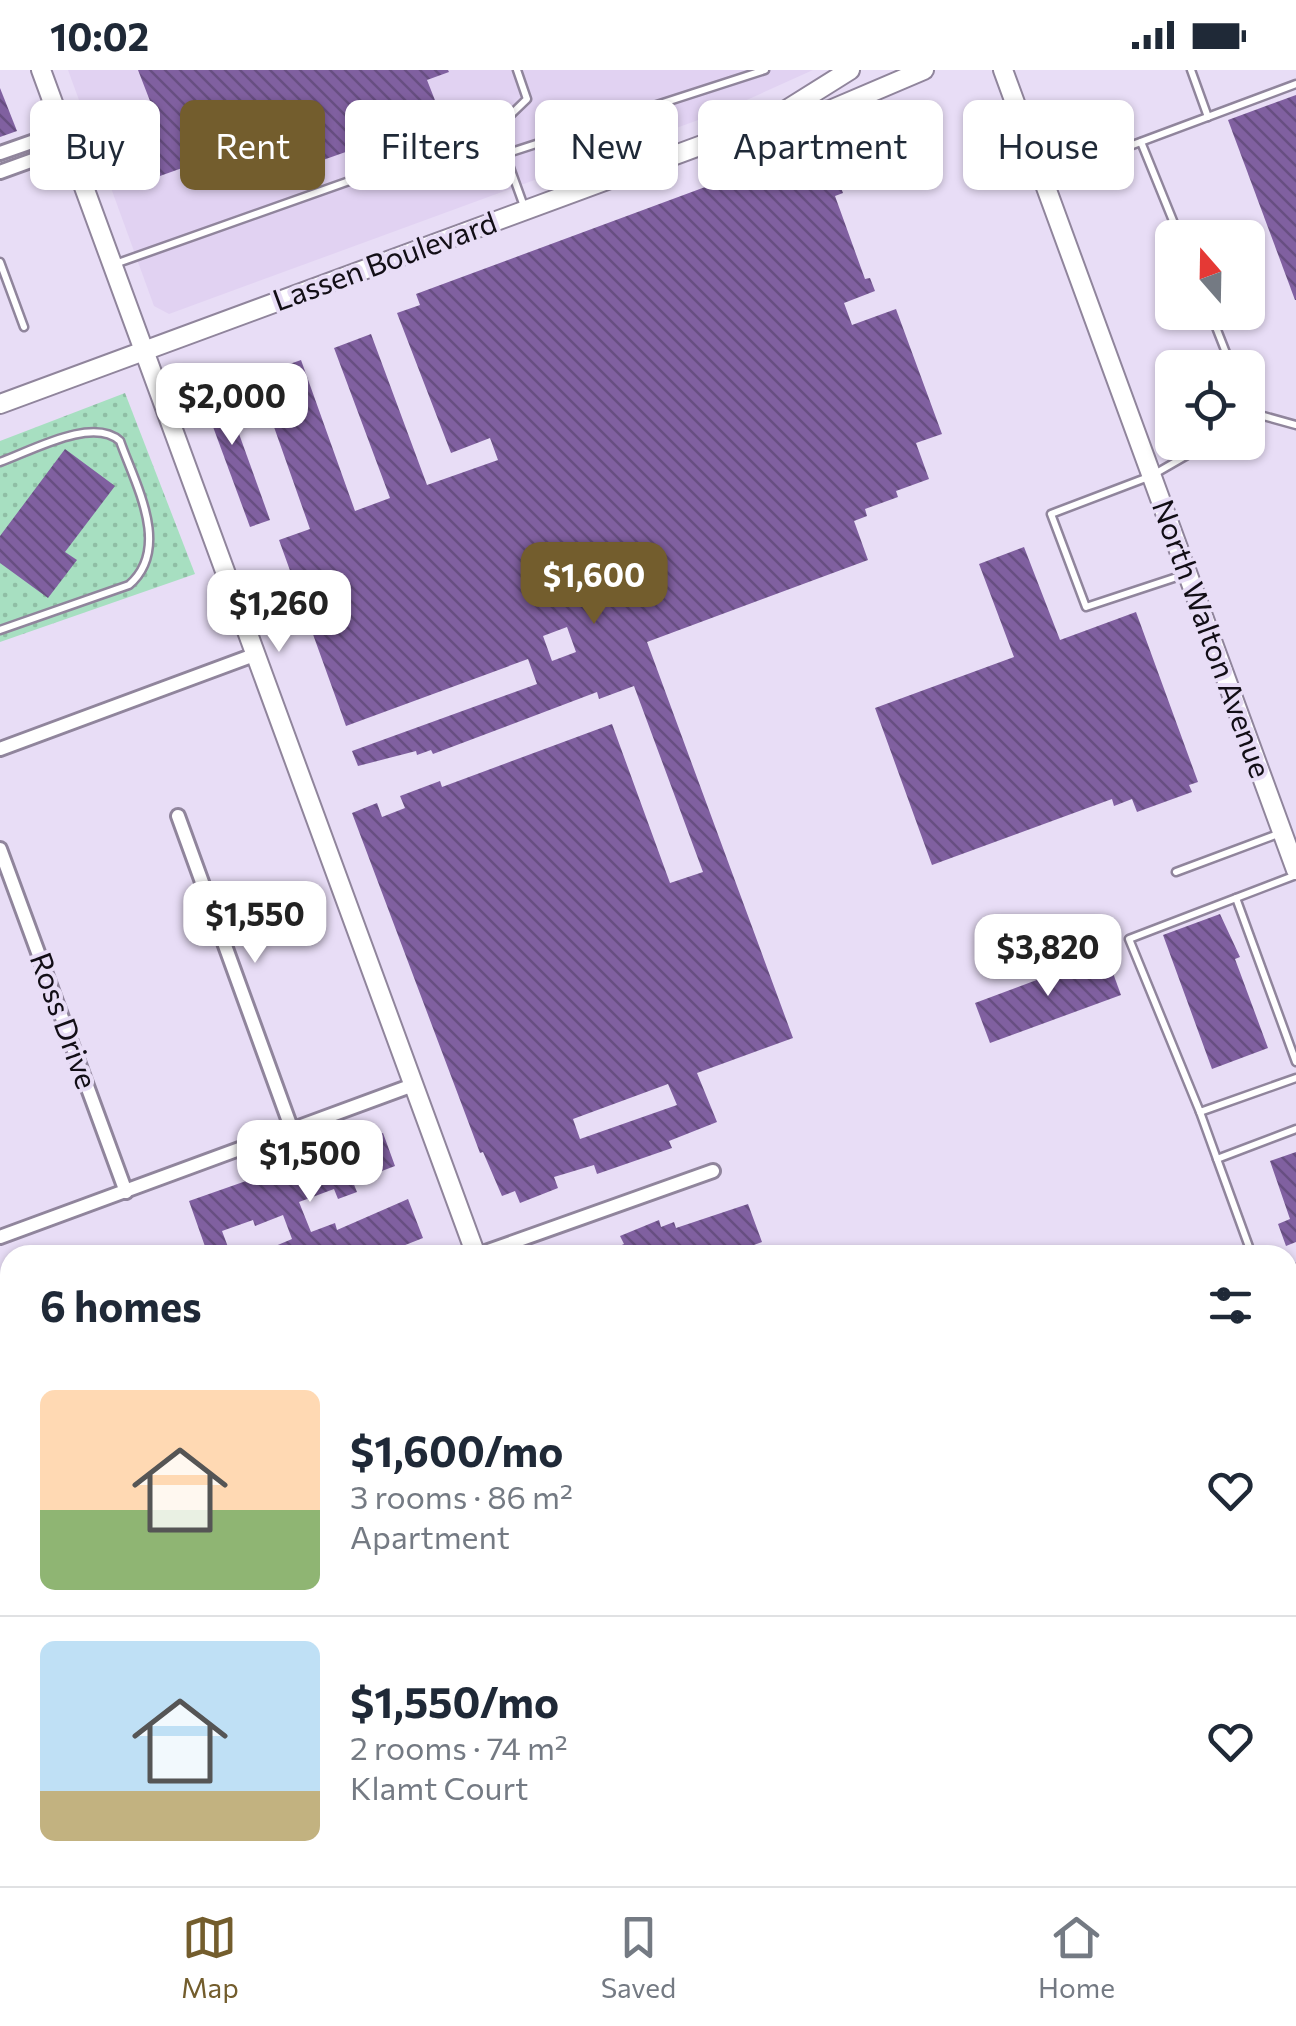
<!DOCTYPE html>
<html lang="en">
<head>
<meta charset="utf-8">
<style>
	body { margin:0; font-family:Commissioner,sans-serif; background:#f2f2f3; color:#1f2937; height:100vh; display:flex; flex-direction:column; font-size:38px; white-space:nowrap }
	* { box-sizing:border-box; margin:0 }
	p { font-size:32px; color:#747a83 }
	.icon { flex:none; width:55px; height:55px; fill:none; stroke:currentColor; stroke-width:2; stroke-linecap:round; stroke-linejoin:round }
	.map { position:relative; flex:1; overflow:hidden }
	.side { position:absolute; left:0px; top:1175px; width:1298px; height:642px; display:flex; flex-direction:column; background:#fff; border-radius:30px 30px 0 0; box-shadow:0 2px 8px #0004 }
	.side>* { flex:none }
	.banner { position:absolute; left:30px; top:30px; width:1238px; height:90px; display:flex; gap:20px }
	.needle { width:65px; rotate:340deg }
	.fabs { position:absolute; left:1155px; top:150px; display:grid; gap:20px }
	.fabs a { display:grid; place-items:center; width:110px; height:110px; border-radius:15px; background:#fff; box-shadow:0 2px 8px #0004; font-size:50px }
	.price { position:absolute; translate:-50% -85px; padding:0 22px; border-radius:20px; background:#fff; color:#222; font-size:32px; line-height:65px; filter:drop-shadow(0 2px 5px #0008) }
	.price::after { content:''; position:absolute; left:50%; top:60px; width:30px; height:22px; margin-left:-15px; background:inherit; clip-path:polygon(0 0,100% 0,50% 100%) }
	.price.current { background:#735d2d; color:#fff }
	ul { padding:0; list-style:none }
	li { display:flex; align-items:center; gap:30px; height:250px; padding:0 40px }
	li+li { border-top:2px solid #e0e1e3 }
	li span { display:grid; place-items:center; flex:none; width:280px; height:200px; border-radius:15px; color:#555 }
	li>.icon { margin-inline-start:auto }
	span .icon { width:120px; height:120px; fill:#fffc; stroke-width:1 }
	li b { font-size:42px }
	h2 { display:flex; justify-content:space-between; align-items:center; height:120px; padding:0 40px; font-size:42px }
	.chip { padding:0 35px; border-radius:15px; background:#fff; box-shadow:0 2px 8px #0004; font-size:35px; line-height:90px }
	.chip.current { background:#735d2d; color:#fff }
	.status { display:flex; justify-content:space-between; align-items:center; height:70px; padding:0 50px; background:#fff; direction:ltr }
	.status svg { height:28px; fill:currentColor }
	.tabs { display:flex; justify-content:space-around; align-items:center; height:140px; border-top:2px solid #e0e1e3; background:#fff; font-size:28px; color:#747a83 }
	.tabs a { display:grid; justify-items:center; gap:5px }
	.tabs .current { color:#735d2d }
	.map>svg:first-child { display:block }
	.built { fill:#e1d2f2 }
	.grass { fill:url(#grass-dots) }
	.building { fill:url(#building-back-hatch); fill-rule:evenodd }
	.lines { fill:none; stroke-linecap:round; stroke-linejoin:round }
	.lane-casing { stroke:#90859c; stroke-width:11 }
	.street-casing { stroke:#90859c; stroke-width:18 }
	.secondary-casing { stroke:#90859c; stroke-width:22 }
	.lane { stroke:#fff; stroke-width:6 }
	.street { stroke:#fff; stroke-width:12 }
	.secondary { stroke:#fff; stroke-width:18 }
	.labels { text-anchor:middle; stroke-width:8; stroke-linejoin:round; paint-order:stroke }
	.street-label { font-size:30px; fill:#120e16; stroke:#e8ddf6 }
</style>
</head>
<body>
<div class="status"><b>10:02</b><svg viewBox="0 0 49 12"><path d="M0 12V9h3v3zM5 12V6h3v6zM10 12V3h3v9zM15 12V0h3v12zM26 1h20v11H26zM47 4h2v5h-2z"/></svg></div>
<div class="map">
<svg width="1296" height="1816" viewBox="0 0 1296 1816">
	<defs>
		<pattern id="grass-dots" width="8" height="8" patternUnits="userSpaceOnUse" patternTransform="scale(2.5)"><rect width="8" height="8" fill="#a7dfc1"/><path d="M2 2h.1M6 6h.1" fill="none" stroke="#8fbea5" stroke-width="1.8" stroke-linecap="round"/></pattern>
		<pattern id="building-back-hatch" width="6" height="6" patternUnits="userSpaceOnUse" patternTransform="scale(2.5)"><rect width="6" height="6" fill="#8060a0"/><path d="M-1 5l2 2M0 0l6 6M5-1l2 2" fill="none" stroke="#674e81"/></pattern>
	</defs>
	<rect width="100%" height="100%" fill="#e8ddf6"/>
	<polygon class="built" points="68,0 813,0 720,42 169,244 154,236"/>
	<polygon class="grass" points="125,323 195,504 0,572 0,371"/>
	<g class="building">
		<polygon points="138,0 448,0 449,2 427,10 442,48 289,102 266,68 146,111 121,41 150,31"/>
		<polygon points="0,18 17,61 0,67"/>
		<polygon points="1296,25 1296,230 1295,230 1228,50"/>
		<path d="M824,73L843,123L835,126L865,209L870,208L875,221L844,233L852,255L896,239L942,364L916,373L929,409L896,421L898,427L865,439L867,446L854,451L868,490L647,572L793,968L697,1003L717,1052L669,1071L672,1078L623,1095L597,1104L594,1095L554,1107L558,1118L520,1133L515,1121L502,1126L483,1082L480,1083L352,743L377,733L382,747L405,738L400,726L440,711L442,717L612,654L670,813L703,802L634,616L599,629L597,622L433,684L431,680L417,685L416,681L358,696L352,681L537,614L528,589L346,656L279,470L310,459L256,306L301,290L355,441L390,428L334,278L371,264L427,415L498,390L490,368L451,383L397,243L420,235L416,224ZM567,557L576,582L552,591L543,566ZM668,1014L677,1035L580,1069L573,1049Z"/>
		<polygon points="216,300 270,450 250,457 195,308"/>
		<polygon points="65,379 115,416 65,482 77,490 48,528 0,493 0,466"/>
		<polygon points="1024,477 1060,570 1136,542 1198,712 1189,715 1192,722 1137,742 1132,729 1114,736 1112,729 932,795 875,638 1014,587 979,494"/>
		<polygon points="1220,844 1240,887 1235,889 1268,978 1212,999 1163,865"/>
		<polygon points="1106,884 1121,925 990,973 975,933"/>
		<polygon points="383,1063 395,1096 353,1112 357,1122 338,1129 334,1119 299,1132 311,1162 335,1153 337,1160 408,1129 423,1168 380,1185 351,1181 254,1185 292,1169 283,1145 255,1156 253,1150 222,1161 231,1185 208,1185 189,1131"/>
		<polygon points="1296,1082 1296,1172 1286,1176 1278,1154 1290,1149 1270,1091"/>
		<polygon points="748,1134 762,1172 730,1184 728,1180 693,1185 691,1179 673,1185 599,1185 624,1174 620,1166 659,1150 661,1157 674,1152 676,1158"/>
	</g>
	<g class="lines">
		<defs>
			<g id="lane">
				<polyline points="517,0 527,29 496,59 525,139"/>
				<polyline points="1191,0 1208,47"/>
				<polyline points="1141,72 1180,168"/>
				<polyline points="505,84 765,0"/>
				<polyline points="1044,108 1296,14"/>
				<polyline points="0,192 24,257"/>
				<polyline points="115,194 496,59"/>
				<polyline points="1210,242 1232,298"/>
				<polyline points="1248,328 1260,345 1296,355"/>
				<path d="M0,392C31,381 93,346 120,371C135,414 172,478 129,515L0,560"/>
				<polyline points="1186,504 1086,537 1051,444 1151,406 1210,372"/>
				<polyline points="1176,802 1278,764"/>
				<polyline points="1296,805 1129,869 1200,1042 1296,1008"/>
				<polyline points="1236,828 1296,992"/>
				<polyline points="1200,1042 1217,1089"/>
				<polyline points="1252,1185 1217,1089 1296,1059"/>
				<polyline points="1288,1201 1296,1198"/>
				<polyline points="1288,1271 1296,1290"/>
			</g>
			<g id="street">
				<polyline points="0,83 63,61"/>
				<polyline points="0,102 69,77"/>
				<polyline points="0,679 254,585"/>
				<polyline points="178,746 292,1060"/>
				<polyline points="0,779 126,1122"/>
				<polyline points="0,1167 413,1015"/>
				<polyline points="477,1185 713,1101"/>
				<polyline points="1288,1585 1296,1582"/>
				<polyline points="1288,1785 1296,1808"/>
				<polyline points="709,1808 712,1816"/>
				<polyline points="913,1808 916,1816"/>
				<polyline points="1107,1808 1110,1816"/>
				<polyline points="116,1816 138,1808"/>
			</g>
			<g id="secondary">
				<polyline points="41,0 476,1185"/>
				<polyline points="1003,0 1296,800"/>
				<polyline points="775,47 850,0"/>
				<polyline points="0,334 770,50 830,40 924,0"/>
				<polyline points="1288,1363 1296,1360"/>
			</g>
		</defs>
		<use href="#lane" class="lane-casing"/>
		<use href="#street" class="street-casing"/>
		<use href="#secondary" class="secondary-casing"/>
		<use href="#lane" class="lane"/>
		<use href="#street" class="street"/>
		<use href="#secondary" class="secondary"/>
	</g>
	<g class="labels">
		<g class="street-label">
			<text transform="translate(385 192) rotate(-20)" y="10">Lassen Boulevard</text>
			<text transform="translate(1211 569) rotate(70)" y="10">North Walton Avenue</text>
			<text transform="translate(63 951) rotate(70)" y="10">Ross Drive</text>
		</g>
	</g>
</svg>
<div class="fabs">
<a><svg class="needle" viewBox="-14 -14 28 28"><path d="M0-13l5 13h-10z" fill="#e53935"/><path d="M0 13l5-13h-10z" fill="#747a83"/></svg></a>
<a><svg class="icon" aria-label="locate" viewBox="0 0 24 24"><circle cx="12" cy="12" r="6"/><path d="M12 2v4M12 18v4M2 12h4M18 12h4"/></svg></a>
</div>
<b class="price" style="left:232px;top:378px">$2,000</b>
<b class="price current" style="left:594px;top:557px">$1,600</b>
<b class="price" style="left:279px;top:585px">$1,260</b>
<b class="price" style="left:255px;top:896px">$1,550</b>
<b class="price" style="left:1048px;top:929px">$3,820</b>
<b class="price" style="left:310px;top:1135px">$1,500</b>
<div class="banner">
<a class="chip">Buy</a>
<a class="chip current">Rent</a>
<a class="chip">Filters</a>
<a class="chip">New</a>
<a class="chip">Apartment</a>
<a class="chip">House</a>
</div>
<section class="side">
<h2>6 homes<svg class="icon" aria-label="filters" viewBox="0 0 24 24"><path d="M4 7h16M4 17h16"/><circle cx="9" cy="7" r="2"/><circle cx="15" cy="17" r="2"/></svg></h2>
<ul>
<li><span style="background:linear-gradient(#ffd9b3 60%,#8fb573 0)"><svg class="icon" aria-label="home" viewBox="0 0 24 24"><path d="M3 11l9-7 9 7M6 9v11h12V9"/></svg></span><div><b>$1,600/mo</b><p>3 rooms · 86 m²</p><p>Apartment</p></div><svg class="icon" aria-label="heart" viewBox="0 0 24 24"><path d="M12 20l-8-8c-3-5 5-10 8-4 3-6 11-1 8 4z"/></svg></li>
<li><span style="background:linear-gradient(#bfe0f5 75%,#c2b280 0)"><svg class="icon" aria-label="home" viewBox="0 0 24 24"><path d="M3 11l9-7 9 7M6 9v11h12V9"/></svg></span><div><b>$1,550/mo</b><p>2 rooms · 74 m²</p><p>Klamt Court</p></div><svg class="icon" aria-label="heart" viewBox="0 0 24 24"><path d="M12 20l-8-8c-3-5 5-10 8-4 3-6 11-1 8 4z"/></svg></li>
</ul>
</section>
</div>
<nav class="tabs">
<a class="current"><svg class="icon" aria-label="map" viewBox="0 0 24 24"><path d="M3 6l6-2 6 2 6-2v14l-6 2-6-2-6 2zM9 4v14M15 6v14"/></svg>Map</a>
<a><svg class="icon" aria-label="saved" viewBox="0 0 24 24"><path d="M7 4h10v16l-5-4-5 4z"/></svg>Saved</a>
<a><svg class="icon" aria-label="home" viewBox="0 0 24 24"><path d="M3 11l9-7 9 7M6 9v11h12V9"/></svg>Home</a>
</nav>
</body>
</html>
